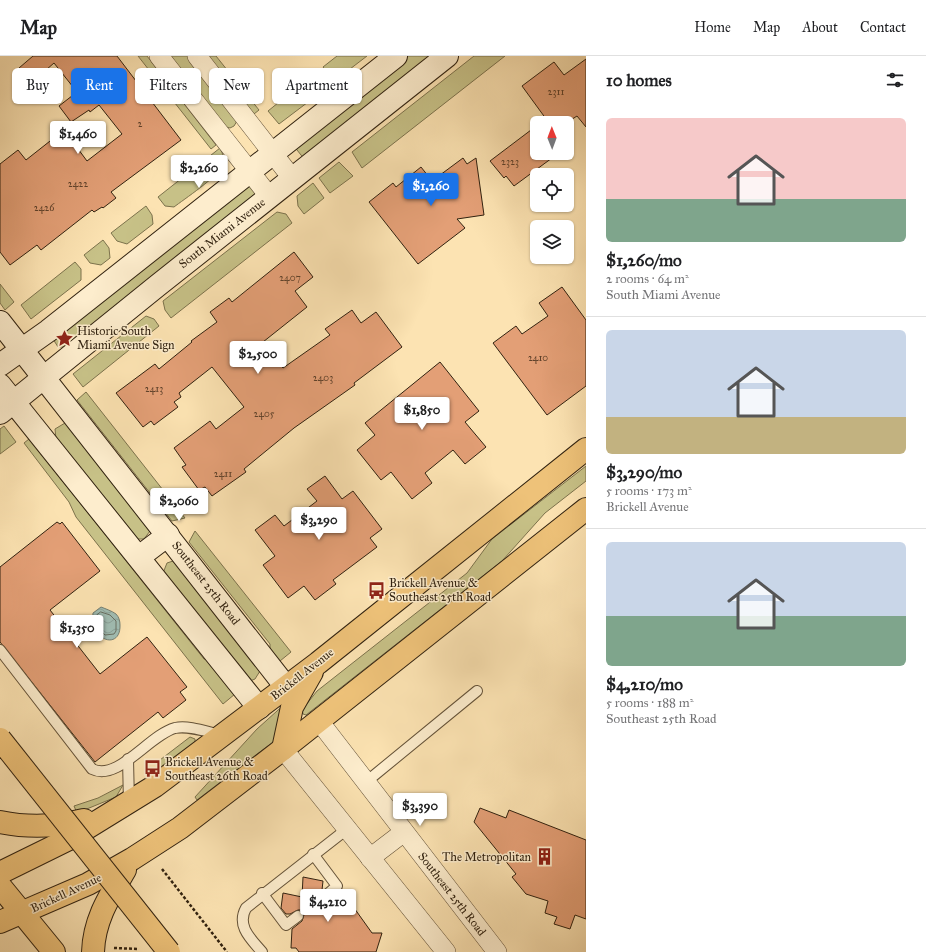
<!DOCTYPE html>
<html lang="en">
<head>
<meta charset="utf-8">
<style>
	body { margin:0; font-family:"IM FELL Great Primer",serif; background:#f2f2f2; color:#202124; height:100vh; display:flex; flex-direction:column; font-size:15px; white-space:nowrap }
	* { box-sizing:border-box; margin:0 }
	p { font-size:13px; color:#757577 }
	.icon { flex:none; width:22px; height:22px; fill:none; stroke:currentColor; stroke-width:2; stroke-linecap:round; stroke-linejoin:round }
	.map { position:relative; flex:1; overflow:hidden }
	.details { display:flex; flex-direction:column; background:#fff; width:340px }
	.details>* { flex:none }
	.banner { position:absolute; left:12px; top:12px; width:380px; height:36px; display:flex; gap:8px }
	.needle { width:26px; rotate:359deg }
	.fabs { position:absolute; left:530px; top:60px; display:grid; gap:8px }
	.fabs a { display:grid; place-items:center; width:44px; height:44px; border-radius:6px; background:#fff; box-shadow:0 1px 3px #0004; font-size:20px }
	.price { position:absolute; translate:-50% -34px; padding:0 9px; border-radius:4px; background:#fff; color:#222; font-size:13px; line-height:26px; filter:drop-shadow(0 1px 2px #0008) }
	.price::after { content:''; position:absolute; left:50%; top:24px; width:12px; height:9px; margin-left:-6px; background:inherit; clip-path:polygon(0 0,100% 0,50% 100%) }
	.price.selected { background:#1a73e8; color:#fff }
	ul { padding:0; list-style:none }
	li { display:grid; align-content:center; gap:8px; height:212px; padding:0 20px }
	li+li { border-top:1px solid #e0e0e0 }
	li span { display:grid; place-items:center; height:124px; border-radius:6px; color:#555 }
	li>.icon { margin-inline-start:auto }
	span .icon { width:72px; height:72px; fill:#fffc; stroke-width:1 }
	li b { font-size:17px }
	h2 { display:flex; justify-content:space-between; align-items:center; height:48px; padding:0 20px; font-size:17px }
	.tag { padding:0 14px; border-radius:6px; background:#fff; box-shadow:0 1px 3px #0004; font-size:14px; line-height:36px }
	.tag.selected { background:#1a73e8; color:#fff }
	header { display:flex; align-items:center; gap:24px; box-sizing:border-box; height:56px; padding:0 20px; background:#fff; border-bottom:1px solid #e0e0e0 }
	header strong { font-size:19px }
	nav { display:flex; gap:22px; margin-inline-start:auto; font-size:14px }
	main { display:flex; flex:1; min-height:0 }
	.map>svg:first-child { display:block }
	.grass { fill:#c7c187; stroke:#7c724c }
	.water { fill:url(#water-waves); stroke:#747f72 }
	.lines { fill:none; stroke-linecap:round; stroke-linejoin:round }
	.shore { stroke:#687062; stroke-width:1 }
	.building { fill:#e39f76; stroke:#312210 }
	.lane-casing { stroke:#645238; stroke-width:12 }
	.street-casing { stroke:#645238; stroke-width:20 }
	.secondary-casing { stroke:#312210; stroke-width:24 }
	.primary-casing { stroke:#312210; stroke-width:24 }
	.path { stroke:#312210; stroke-width:2.5; stroke-dasharray:3 2; stroke-linecap:butt }
	.lane { stroke:#fdedcd; stroke-width:10 }
	.street { stroke:#fdedcd; stroke-width:19 }
	.secondary { stroke:#fdedcd; stroke-width:22 }
	.primary { stroke:#eec279; stroke-width:22 }
	.highway-bridge-casing { stroke:#312210; stroke-width:24; stroke-linecap:butt }
	.highway-bridge { stroke:#eec279; stroke-width:22 }
	.labels { text-anchor:middle; stroke-width:3; stroke-linejoin:round; paint-order:stroke }
	.number-label { font-size:10px; fill:#5e412a }
	.street-label { font-size:12px; fill:#312210; stroke:#fdedcd }
	.poi-label { font-size:12px; fill:#312210; stroke:#fdedcd; text-anchor:start }
</style>
</head>
<body>
<header>
<strong>Map</strong>
<nav><a>Home</a><a>Map</a><a>About</a><a>Contact</a></nav>
</header>
<main>
<div class="map">
<svg width="586" height="896" viewBox="0 0 586 896">
	<defs>
		<pattern id="water-waves" width="16" height="10" patternUnits="userSpaceOnUse"><rect width="16" height="10" fill="#a0bdb3"/><path d="M0 5q4-4 8 0t8 0" fill="none" stroke="#8aa299"/></pattern>
	</defs>
	<rect width="100%" height="100%" fill="#fce3b2"/>
	<filter id="stains"><feTurbulence type="fractalNoise" baseFrequency=".005" numOctaves="4"/><feColorMatrix values="0 0 0 0 .2 0 0 0 0 .09 0 0 0 0 .02 0 0 0 .5 -.17"/></filter>
	<radialGradient id="worn" r=".72"><stop offset=".6" stop-color="#630" stop-opacity="0"/><stop offset="1" stop-color="#630" stop-opacity=".3"/></radialGradient>
	<g class="grass">
		<polygon points="138,0 147,0 216,89 211,93"/>
		<polygon points="168,0 187,0 235,60 237,65 234,70 230,72 223,70"/>
		<polygon points="208,0 216,0 259,54 254,58"/>
		<polygon points="337,0 367,0 337,23 333,23 323,11"/>
		<polygon points="406,0 436,0 305,104 293,89"/>
		<polygon points="474,0 505,0 362,112 352,96"/>
		<polygon points="315,17 324,29 324,34 279,68 268,55"/>
		<path d="M220,92C223,98 225,104 222,110C219,120 183,144 174,151L165,150L158,141Z"/>
		<polygon points="339,106 353,120 330,137 319,122"/>
		<polygon points="250,127 257,139 67,291 58,291 53,283"/>
		<polygon points="313,127 324,142 304,158 298,150 297,140"/>
		<polygon points="146,150 152,159 153,168 127,188 117,185 111,177"/>
		<polygon points="277,156 286,158 292,167 171,262 165,254 163,245"/>
		<polygon points="103,184 109,192 110,202 101,209 90,207 84,199"/>
		<polygon points="75,206 81,213 81,224 31,263 21,249"/>
		<polygon points="0,228 14,246 5,254 0,247"/>
		<polygon points="146,260 154,263 159,270 83,331 73,318"/>
		<polygon points="86,336 185,462 172,465 77,344"/>
		<polygon points="65,367 71,369 150,475 144,483 134,483 56,383 55,373"/>
		<polygon points="4,370 16,386 0,398 0,373"/>
		<polygon points="29,383 204,603 213,606 235,638 223,648 76,461 69,446 24,387"/>
		<polygon points="586,410 586,425 545,457 502,505 306,659 303,658 302,654 317,635 467,517 492,483"/>
		<polygon points="195,475 291,596 280,605 270,598 270,588 189,486"/>
		<polygon points="173,505 178,505 260,615 255,623 250,625 163,517 167,507"/>
		<polygon points="287,646 281,680 197,744 195,741 257,673"/>
		<polygon points="190,681 195,683 195,686 160,712 156,707"/>
		<polygon points="123,729 116,741 77,757 74,750 98,742"/>
	</g>
	<path class="water" d="M101,551C106,553 112,555 116,558C119,561 120,565 120,569C121,594 90,586 93,557Z"/>
	<g class="lines">
		<polygon class="shore" points="101,556 110,559 116,565 116,575 114,578 105,579 97,571 97,559"/>
	</g>
	<g class="building">
		<polygon points="33,0 117,0 181,84 111,136 116,142 103,152 102,151 94,156 92,154 41,194 37,189 10,209 0,196 0,108 18,94 26,104 64,74 87,105 122,78 99,49 90,56 89,54 71,66 59,50 77,36 54,7 31,27 19,12"/>
		<polygon points="586,3 586,71 577,60 566,67 549,67 522,30 554,6 564,19"/>
		<polygon points="531,74 537,82 537,97 548,97 552,102 514,130 506,120 504,122 490,105"/>
		<polygon points="463,102 467,108 476,102 484,159 457,163 465,172 418,208 369,146 393,127 396,131 421,111 432,125"/>
		<polygon points="294,196 313,221 295,235 307,251 263,286 283,312 330,279 325,273 352,254 361,267 376,256 402,291 354,327 355,329 294,372 244,413 246,416 212,440 205,431 199,434 182,411 186,409 174,392 210,365 216,373 244,351 212,311 179,337 181,341 174,346 178,351 154,369 151,365 143,371 116,337 155,308 159,313 192,286 191,285 217,266 210,256 229,242 232,246"/>
		<polygon points="562,231 586,264 586,330 547,359 493,287 516,270 522,278 548,260 539,247"/>
		<polygon points="440,306 479,355 465,366 486,391 465,408 453,394 425,417 432,427 412,443 391,416 381,424 357,394 375,379 365,367"/>
		<polygon points="325,420 342,443 353,435 382,473 370,482 377,491 333,524 336,528 315,544 304,530 288,542 263,509 275,500 255,474 275,459 284,470 317,445 307,433"/>
		<polygon points="57,466 60,468 62,466 100,515 50,554 100,618 147,581 187,631 180,636 186,644 163,662 158,656 95,706 0,586 0,511"/>
		<polygon points="480,752 506,762 509,754 586,784 586,863 575,859 570,873 554,868 557,861 545,857 548,845 526,838 512,821 516,818 474,766"/>
		<polygon points="303,821 323,825 322,834 317,840 317,844 320,848 327,847 337,838 353,841 352,849 372,877 382,877 376,896 299,896 296,892 291,892 292,873 302,865 304,859 301,854 298,854 290,858 286,858 281,852 283,837 302,841"/>
	</g>
	<g class="lines">
		<defs>
			<g id="lane">
				<path d="M0,594L92,713C118,726 149,679 175,672C189,669 207,676 221,679"/>
				<polyline points="128,703 129,747"/>
				<polyline points="366,726 477,635"/>
				<polyline points="313,798 337,830 323,842"/>
				<polyline points="262,837 286,869 298,860"/>
				<path d="M262,896C251,883 236,870 246,852L347,773"/>
			</g>
			<g id="street">
				<polyline points="159,0 269,140"/>
				<polyline points="197,0 292,122"/>
				<polyline points="319,665 497,896"/>
				<polyline points="283,693 446,896"/>
				<polyline points="370,802 404,776"/>
			</g>
			<g id="secondary">
				<polyline points="0,266 286,631"/>
				<polyline points="0,309 48,275 396,0"/>
				<polyline points="0,329 259,652"/>
				<polyline points="0,357 157,230 447,0"/>
				<polyline points="139,501 168,479"/>
			</g>
			<g id="primary">
				<polyline points="283,693 292,651 312,616"/>
				<path d="M0,766C29,772 55,771 84,764"/>
				<polyline points="0,817 69,783 155,730 318,607 586,393"/>
				<polyline points="0,830 54,896"/>
				<polyline points="0,866 88,828 132,803 180,772 283,693 586,453"/>
				<path d="M93,896C94,864 109,841 125,814"/>
			</g>
		</defs>
		<use href="#lane" class="lane-casing"/>
		<use href="#street" class="street-casing"/>
		<use href="#secondary" class="secondary-casing"/>
		<use href="#primary" class="primary-casing"/>
		<g class="path">
			<polyline points="162,813 227,896"/>
			<polyline points="114,892 139,893"/>
		</g>
		<use href="#lane" class="lane"/>
		<use href="#street" class="street"/>
		<use href="#secondary" class="secondary"/>
		<use href="#primary" class="primary"/>
		<defs>
			<polyline id="highway-bridge" points="0,683 169,896"/>
		</defs>
		<use href="#highway-bridge" class="highway-bridge-casing"/>
		<use href="#highway-bridge" class="highway-bridge"/>
	</g>
	<defs>
		<symbol id="sight-bare" viewBox="-9 -9 18 18"><path d="M0-6L1.8-2.2L6-1.7L2.9 1.2L3.7 5.4L0 3.3L-3.7 5.4L-2.9 1.2L-6-1.7L-1.8-2.2Z" fill="#8f2418" stroke="#fdedcd" stroke-width="2.5" paint-order="stroke"/></symbol>
		<symbol id="bus-bare" viewBox="-9 -9 18 18"><path d="M-5-6H5V4H4V6H2V4H-2V6H-4V4H-5ZM-3.5-4V0h7V-4ZM-3.5 1.2v1.5H-2V1.2ZM2 1.2v1.5H3.5V1.2Z" fill="#8f2418" stroke="#fdedcd" stroke-width="2.5" paint-order="stroke"/></symbol>
		<symbol id="building-bare" viewBox="-9 -9 18 18"><path d="M-4-6H4V6H1V3H-1V6H-4ZM-2.5-4.3h1.7v1.8h-1.7ZM.8-4.3h1.7v1.8H.8ZM-2.5-1h1.7V.8h-1.7ZM.8-1h1.7V.8H.8Z" fill="#8f2418" stroke="#fdedcd" stroke-width="2.5" paint-order="stroke"/></symbol>
	</defs>
	<g fill-rule="evenodd">
		<use href="#sight-bare" x="52" y="270" width="25" height="25"/>
		<use href="#bus-bare" x="364" y="522" width="25" height="25"/>
		<use href="#bus-bare" x="140" y="700" width="25" height="25"/>
		<use href="#building-bare" x="532" y="788" width="25" height="25"/>
	</g>
	<g class="labels">
		<g class="number-label">
			<text x="556" y="39">2311</text>
			<text x="140" y="71">2</text>
			<text x="510" y="109">2323</text>
			<text x="78" y="131">2422</text>
			<text x="44" y="155">2426</text>
			<text x="290" y="225">2407</text>
			<text x="538" y="305">2410</text>
			<text x="323" y="325">2403</text>
			<text x="154" y="336">2413</text>
			<text x="264" y="361">2405</text>
			<text x="223" y="421">2411</text>
		</g>
		<g class="street-label">
			<text transform="translate(222 177) rotate(-38)" y="4">South Miami Avenue</text>
			<text transform="translate(206 527) rotate(52)" y="4">Southeast 25th Road</text>
			<text transform="translate(302 618) rotate(-38)" y="4">Brickell Avenue</text>
			<text transform="translate(66 837) rotate(-25)" y="4">Brickell Avenue</text>
			<text transform="translate(452 838) rotate(52)" y="4">Southeast 25th Road</text>
		</g>
		<g class="poi-label">
			<text x="77" y="279">Historic South<tspan x="77" dy="14">Miami Avenue Sign</tspan></text>
			<text x="389" y="531">Brickell Avenue &amp;<tspan x="389" dy="14">Southeast 25th Road</tspan></text>
			<text x="165" y="710">Brickell Avenue &amp;<tspan x="165" dy="14">Southeast 26th Road</tspan></text>
			<text x="531" y="805" text-anchor="end">The Metropolitan</text>
		</g>
	</g>
	<rect width="100%" height="100%" filter="url(#stains)"/>
	<rect width="100%" height="100%" fill="url(#worn)"/>
</svg>
<div class="fabs">
<a><svg class="needle" viewBox="-14 -14 28 28"><path d="M0-13l5 13h-10z" fill="#e53935"/><path d="M0 13l5-13h-10z" fill="#757577"/></svg></a>
<a><svg class="icon" aria-label="locate" viewBox="0 0 24 24"><circle cx="12" cy="12" r="6"/><path d="M12 2v4M12 18v4M2 12h4M18 12h4"/></svg></a>
<a><svg class="icon" aria-label="layers" viewBox="0 0 24 24"><path d="M12 4l9 5-9 5-9-5zM3 14l9 5 9-5"/></svg></a>
</div>
<b class="price" style="left:78px;top:99px">$1,460</b>
<b class="price" style="left:199px;top:133px">$2,260</b>
<b class="price selected" style="left:431px;top:151px">$1,260</b>
<b class="price" style="left:258px;top:319px">$2,500</b>
<b class="price" style="left:422px;top:375px">$1,850</b>
<b class="price" style="left:179px;top:466px">$2,060</b>
<b class="price" style="left:319px;top:485px">$3,290</b>
<b class="price" style="left:77px;top:593px">$1,350</b>
<b class="price" style="left:420px;top:771px">$3,390</b>
<b class="price" style="left:328px;top:867px">$4,210</b>
<div class="banner">
<a class="tag">Buy</a>
<a class="tag selected">Rent</a>
<a class="tag">Filters</a>
<a class="tag">New</a>
<a class="tag">Apartment</a>
</div>
</div>
<section class="details">
<h2>10 homes<svg class="icon" aria-label="filters" viewBox="0 0 24 24"><path d="M4 7h16M4 17h16"/><circle cx="9" cy="7" r="2"/><circle cx="15" cy="17" r="2"/></svg></h2>
<ul>
<li><span style="background:linear-gradient(#f6c9c9 65%,#7fa58c 0)"><svg class="icon" aria-label="home" viewBox="0 0 24 24"><path d="M3 11l9-7 9 7M6 9v11h12V9"/></svg></span><div><b>$1,260/mo</b><p>2 rooms · 64 m²</p><p>South Miami Avenue</p></div></li>
<li><span style="background:linear-gradient(#c9d6e8 70%,#c2b280 0)"><svg class="icon" aria-label="home" viewBox="0 0 24 24"><path d="M3 11l9-7 9 7M6 9v11h12V9"/></svg></span><div><b>$3,290/mo</b><p>5 rooms · 173 m²</p><p>Brickell Avenue</p></div></li>
<li><span style="background:linear-gradient(#c9d6e8 60%,#7fa58c 0)"><svg class="icon" aria-label="home" viewBox="0 0 24 24"><path d="M3 11l9-7 9 7M6 9v11h12V9"/></svg></span><div><b>$4,210/mo</b><p>5 rooms · 188 m²</p><p>Southeast 25th Road</p></div></li>
</ul>
</section>
</main>
</body>
</html>
